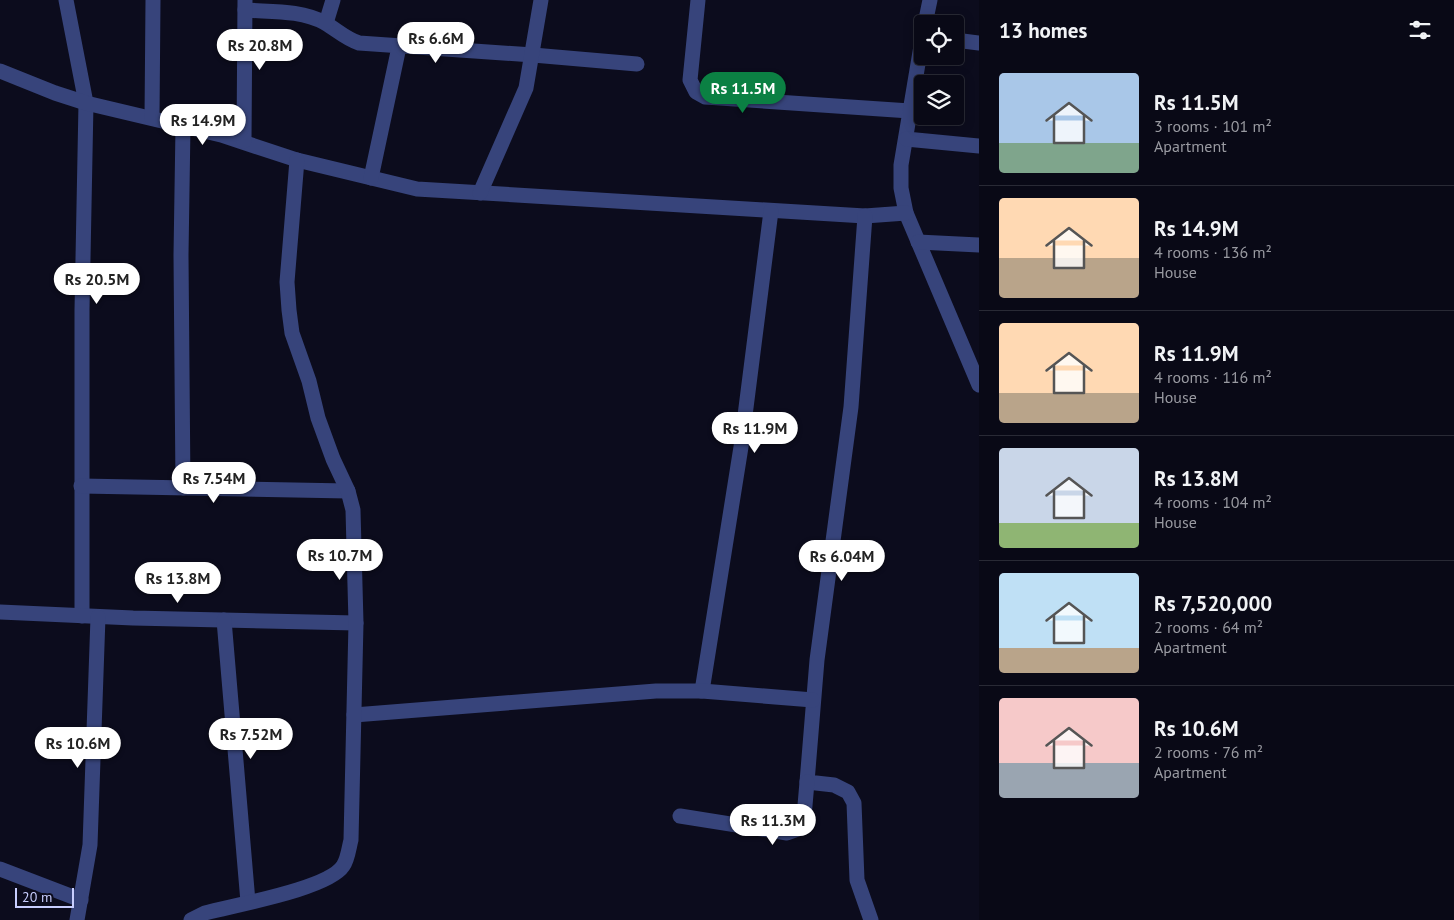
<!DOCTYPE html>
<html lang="en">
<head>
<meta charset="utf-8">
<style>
	body { margin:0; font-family:"PT Sans",sans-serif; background:#171723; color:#f1f3f6; height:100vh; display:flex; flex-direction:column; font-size:19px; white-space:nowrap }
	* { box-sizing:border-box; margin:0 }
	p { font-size:16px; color:#999aa1 }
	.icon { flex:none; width:28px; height:28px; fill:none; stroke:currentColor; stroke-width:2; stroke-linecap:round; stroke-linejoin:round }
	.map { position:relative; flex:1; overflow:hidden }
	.drawer { display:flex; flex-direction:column; background:#090916; width:475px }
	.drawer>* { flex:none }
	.fabs { position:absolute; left:914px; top:15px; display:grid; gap:10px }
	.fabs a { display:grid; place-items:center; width:50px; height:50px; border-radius:5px; background:#090916; box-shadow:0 2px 12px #0003,0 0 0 1px #292a35; font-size:25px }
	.scale { position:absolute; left:15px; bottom:12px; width:59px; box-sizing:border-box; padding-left:5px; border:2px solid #c8cefe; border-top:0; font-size:14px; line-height:18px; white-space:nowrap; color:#c8cefe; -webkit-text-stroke:4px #0c0c1d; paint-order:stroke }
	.price { position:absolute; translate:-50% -42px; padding:0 11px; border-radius:18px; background:#fff; color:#222; font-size:16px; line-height:32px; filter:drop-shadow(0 1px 2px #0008) }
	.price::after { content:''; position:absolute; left:50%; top:30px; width:15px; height:11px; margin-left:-8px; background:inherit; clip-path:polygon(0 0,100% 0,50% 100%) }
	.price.current { background:#0b8043; color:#fff }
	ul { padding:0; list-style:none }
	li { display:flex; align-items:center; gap:15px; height:125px; padding:0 20px }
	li+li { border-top:1px solid #292a35 }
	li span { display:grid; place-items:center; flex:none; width:140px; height:100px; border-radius:5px; color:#555 }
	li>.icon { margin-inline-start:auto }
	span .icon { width:60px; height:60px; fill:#fffc; stroke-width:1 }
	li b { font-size:21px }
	h2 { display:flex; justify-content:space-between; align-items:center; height:60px; padding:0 20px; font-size:21px }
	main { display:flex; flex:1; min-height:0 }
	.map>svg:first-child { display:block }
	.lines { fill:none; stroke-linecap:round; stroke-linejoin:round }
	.minor { stroke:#37447b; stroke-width:15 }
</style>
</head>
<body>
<main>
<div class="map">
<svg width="979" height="920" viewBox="0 0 979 920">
	<rect width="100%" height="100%" fill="#0c0c1d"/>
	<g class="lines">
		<g class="minor">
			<polyline points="66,0 86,103 82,310 82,616"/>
			<polyline points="698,0 690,80 696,92 705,97 910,111"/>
			<path d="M245,10C272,12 301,10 325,23C337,30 346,39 359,43L533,55L637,64"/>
			<polyline points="326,23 333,0"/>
			<polyline points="925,24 930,0"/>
			<polyline points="922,40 901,165 901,188 906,213 979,385"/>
			<polyline points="955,40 979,43"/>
			<polyline points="0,71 55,93 86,103 221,135 297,160 417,189 865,216 906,213"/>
			<polyline points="152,118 153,0"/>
			<polyline points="183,126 181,255 183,488"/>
			<polyline points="906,139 979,146"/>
			<polyline points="244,141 245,0"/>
			<polyline points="371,178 399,47"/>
			<polyline points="480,193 526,88 541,0"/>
			<polyline points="865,216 851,407 817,660 807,782 834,785 848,792 854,803 857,880 871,920"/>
			<polyline points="918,242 979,245"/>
			<polyline points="81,486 348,491"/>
			<polyline points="0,612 133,618 356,623"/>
			<polyline points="224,620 248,902"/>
			<polyline points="702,691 741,447 771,211"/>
			<polyline points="354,715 656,691 702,691 813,700"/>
			<polyline points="680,816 787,833 798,829 804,817 807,782"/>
			<polyline points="0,869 81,900"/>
			<polyline points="77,920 90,845 98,617"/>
			<path d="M191,920L205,913C234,905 328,889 343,866C348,859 349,847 351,840L356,623L353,510L348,491L333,459L318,418L309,381L292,333L289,310L287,282L297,160"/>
		</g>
	</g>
</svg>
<div class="fabs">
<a><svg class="icon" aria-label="locate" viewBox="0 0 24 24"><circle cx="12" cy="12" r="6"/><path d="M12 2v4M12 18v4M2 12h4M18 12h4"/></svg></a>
<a><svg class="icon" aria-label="layers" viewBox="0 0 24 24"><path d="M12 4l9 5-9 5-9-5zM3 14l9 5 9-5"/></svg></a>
</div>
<div class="scale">20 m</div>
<b class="price" style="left:436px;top:64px">Rs 6.6M</b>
<b class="price" style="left:260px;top:71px">Rs 20.8M</b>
<b class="price current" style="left:743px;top:114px">Rs 11.5M</b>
<b class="price" style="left:203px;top:146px">Rs 14.9M</b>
<b class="price" style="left:97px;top:305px">Rs 20.5M</b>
<b class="price" style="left:755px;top:454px">Rs 11.9M</b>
<b class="price" style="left:214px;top:504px">Rs 7.54M</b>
<b class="price" style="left:340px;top:581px">Rs 10.7M</b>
<b class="price" style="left:842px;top:582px">Rs 6.04M</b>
<b class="price" style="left:178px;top:604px">Rs 13.8M</b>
<b class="price" style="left:251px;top:760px">Rs 7.52M</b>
<b class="price" style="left:78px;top:769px">Rs 10.6M</b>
<b class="price" style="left:773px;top:846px">Rs 11.3M</b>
</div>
<section class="drawer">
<h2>13 homes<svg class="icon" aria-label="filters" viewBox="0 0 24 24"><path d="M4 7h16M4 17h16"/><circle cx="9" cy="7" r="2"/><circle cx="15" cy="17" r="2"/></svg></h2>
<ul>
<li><span style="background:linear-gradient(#a9c7e8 70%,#7fa58c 0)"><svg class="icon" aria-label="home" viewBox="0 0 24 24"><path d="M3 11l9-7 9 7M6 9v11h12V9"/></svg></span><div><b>Rs 11.5M</b><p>3 rooms · 101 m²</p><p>Apartment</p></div></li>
<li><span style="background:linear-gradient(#ffd9b3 60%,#b9a48a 0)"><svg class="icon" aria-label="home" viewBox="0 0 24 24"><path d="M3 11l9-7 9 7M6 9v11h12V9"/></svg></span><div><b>Rs 14.9M</b><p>4 rooms · 136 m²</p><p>House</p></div></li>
<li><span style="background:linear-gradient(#ffd9b3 70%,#b9a48a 0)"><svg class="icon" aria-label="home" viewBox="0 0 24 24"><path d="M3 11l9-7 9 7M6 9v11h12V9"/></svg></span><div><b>Rs 11.9M</b><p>4 rooms · 116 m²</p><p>House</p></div></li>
<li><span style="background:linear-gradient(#c9d6e8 75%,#8fb573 0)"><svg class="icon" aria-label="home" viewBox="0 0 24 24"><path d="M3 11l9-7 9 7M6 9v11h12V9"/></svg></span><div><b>Rs 13.8M</b><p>4 rooms · 104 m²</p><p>House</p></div></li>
<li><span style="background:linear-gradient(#bfe0f5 75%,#b9a48a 0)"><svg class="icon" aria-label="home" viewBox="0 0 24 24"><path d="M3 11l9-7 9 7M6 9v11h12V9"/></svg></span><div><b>Rs 7,520,000</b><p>2 rooms · 64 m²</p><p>Apartment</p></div></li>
<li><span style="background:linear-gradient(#f6c9c9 65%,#9aa5b1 0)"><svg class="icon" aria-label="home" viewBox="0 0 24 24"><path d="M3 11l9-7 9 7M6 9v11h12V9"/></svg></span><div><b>Rs 10.6M</b><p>2 rooms · 76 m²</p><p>Apartment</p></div></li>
</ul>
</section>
</main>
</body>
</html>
